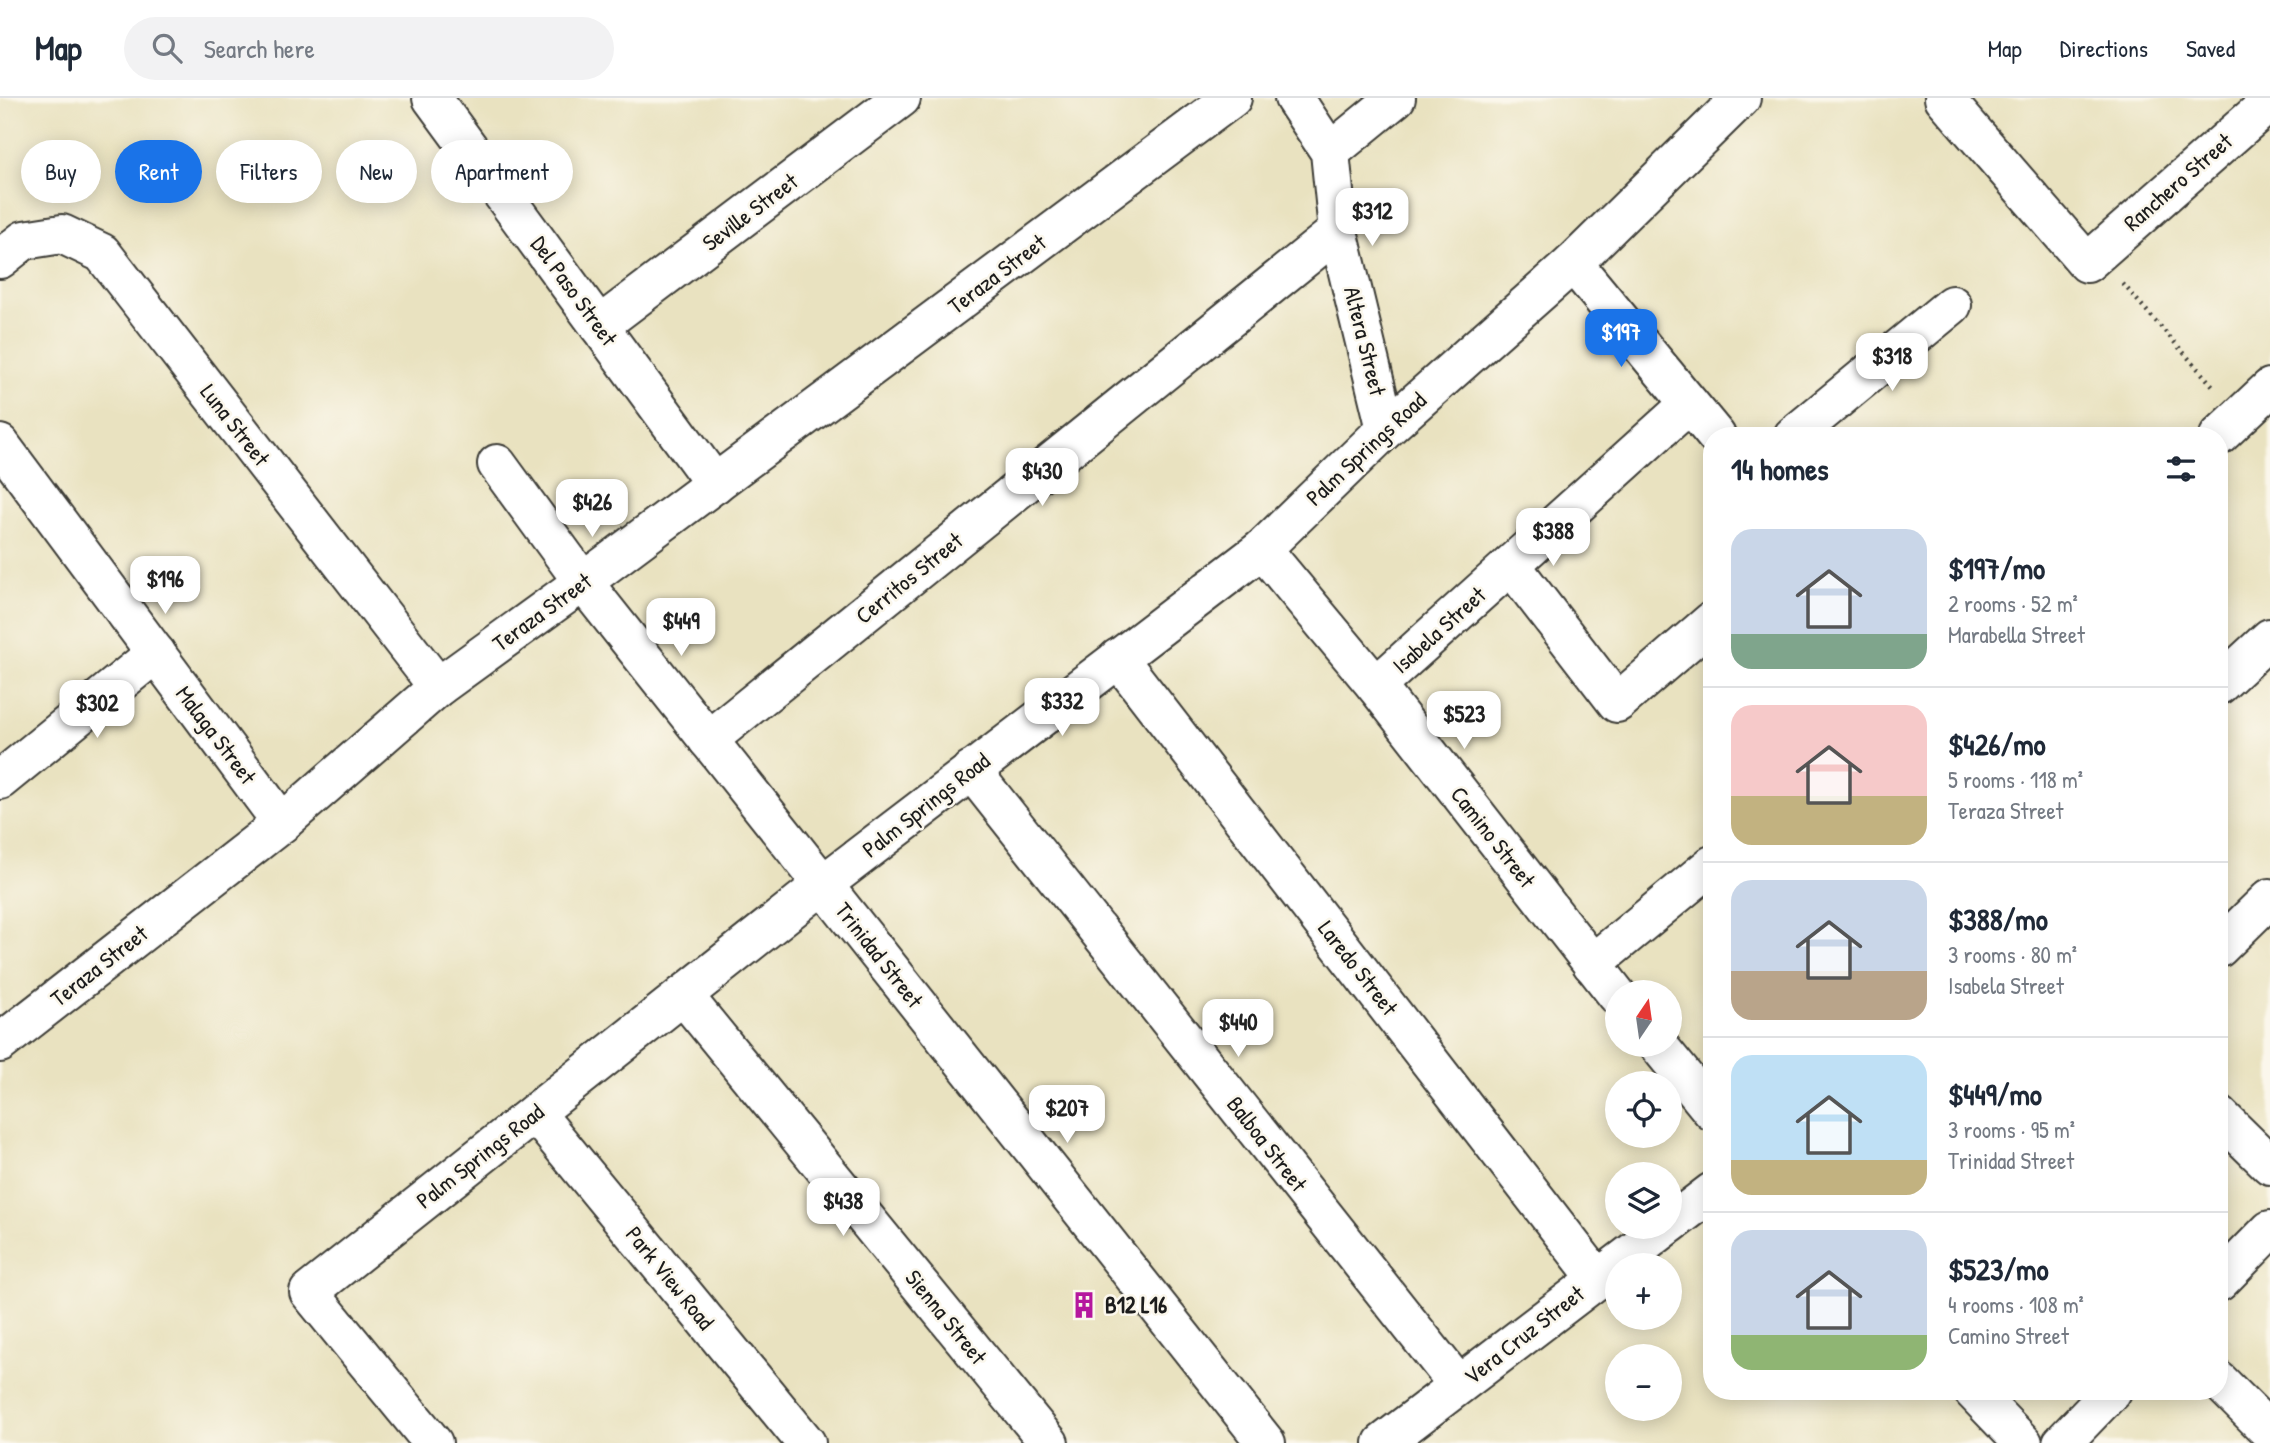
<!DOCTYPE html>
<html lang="en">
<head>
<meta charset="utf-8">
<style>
	body { margin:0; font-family:"Patrick Hand",sans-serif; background:#f2f2f3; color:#1f2937; height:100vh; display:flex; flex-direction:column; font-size:26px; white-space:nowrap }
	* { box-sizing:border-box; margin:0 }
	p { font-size:23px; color:#747a83 }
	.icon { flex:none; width:38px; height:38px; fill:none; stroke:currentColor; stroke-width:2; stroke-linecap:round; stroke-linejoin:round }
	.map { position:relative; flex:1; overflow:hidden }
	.panel { position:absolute; left:1703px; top:329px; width:525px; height:973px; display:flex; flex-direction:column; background:#fff; border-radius:28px; box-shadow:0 4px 18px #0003 }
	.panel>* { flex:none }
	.guide { position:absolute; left:21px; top:42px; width:665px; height:63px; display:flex; gap:14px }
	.needle { width:46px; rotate:13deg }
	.controls { position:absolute; left:1605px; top:882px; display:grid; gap:14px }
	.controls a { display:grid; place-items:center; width:77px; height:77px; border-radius:50%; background:#fff; box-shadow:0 4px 18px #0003; font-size:35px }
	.price { position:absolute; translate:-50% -60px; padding:0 16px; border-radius:14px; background:#fff; color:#222; font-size:23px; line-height:46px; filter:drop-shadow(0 2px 4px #0008) }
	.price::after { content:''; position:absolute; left:50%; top:42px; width:21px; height:16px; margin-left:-10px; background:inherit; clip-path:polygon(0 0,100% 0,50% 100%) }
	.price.active { background:#1a73e8; color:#fff }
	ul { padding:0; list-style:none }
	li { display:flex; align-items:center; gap:21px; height:175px; padding:0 28px }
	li+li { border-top:2px solid #e0e1e3 }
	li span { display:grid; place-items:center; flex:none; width:196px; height:140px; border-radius:21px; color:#555 }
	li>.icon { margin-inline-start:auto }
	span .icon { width:84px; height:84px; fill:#fffc; stroke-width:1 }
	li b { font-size:30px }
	h2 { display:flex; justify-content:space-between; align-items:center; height:84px; padding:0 28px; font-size:30px }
	.pill { padding:0 24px; border-radius:32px; background:#fff; box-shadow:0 4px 18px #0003; font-size:24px; line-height:63px }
	.pill.active { background:#1a73e8; color:#fff }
	header { display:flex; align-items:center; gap:42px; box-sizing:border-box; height:98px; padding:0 35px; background:#fff; border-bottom:2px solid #e0e1e3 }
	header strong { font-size:33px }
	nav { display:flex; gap:38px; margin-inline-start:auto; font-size:24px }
	.search { width:490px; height:63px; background:#f2f2f3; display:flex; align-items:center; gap:18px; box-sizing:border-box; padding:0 24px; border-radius:38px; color:#747a83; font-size:26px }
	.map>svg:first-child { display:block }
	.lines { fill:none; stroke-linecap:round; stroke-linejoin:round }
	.street-casing { stroke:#3b3a35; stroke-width:42 }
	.path { stroke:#3b3a35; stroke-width:4.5; stroke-dasharray:2 5; stroke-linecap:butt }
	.street { stroke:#fff; stroke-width:38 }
	.labels { text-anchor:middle; stroke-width:5; stroke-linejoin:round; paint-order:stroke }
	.street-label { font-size:23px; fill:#1c1c1c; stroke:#fbf7ec }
	.poi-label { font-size:23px; font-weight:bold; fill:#1c1c1c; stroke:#fbf7ec; text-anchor:start }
</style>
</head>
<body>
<header>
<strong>Map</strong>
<div class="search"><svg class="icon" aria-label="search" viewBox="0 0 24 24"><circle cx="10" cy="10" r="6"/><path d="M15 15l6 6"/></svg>Search here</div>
<nav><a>Map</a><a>Directions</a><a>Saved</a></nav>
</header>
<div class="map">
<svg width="2270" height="1345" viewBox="0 0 2270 1345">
	<rect width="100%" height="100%" fill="#fbf7ec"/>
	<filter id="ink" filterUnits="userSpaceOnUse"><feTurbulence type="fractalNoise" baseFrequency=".0143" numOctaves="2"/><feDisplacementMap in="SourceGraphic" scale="14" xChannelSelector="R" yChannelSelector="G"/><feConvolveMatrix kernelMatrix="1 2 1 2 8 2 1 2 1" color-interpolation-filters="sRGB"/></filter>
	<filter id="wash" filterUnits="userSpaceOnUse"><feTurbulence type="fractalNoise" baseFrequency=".00686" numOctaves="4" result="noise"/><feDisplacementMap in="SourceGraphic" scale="28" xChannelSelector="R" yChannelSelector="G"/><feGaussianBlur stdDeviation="1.57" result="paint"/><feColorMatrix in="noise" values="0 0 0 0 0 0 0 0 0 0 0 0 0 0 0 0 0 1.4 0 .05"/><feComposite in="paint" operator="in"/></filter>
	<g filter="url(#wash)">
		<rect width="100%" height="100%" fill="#e9e2c0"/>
	</g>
	<g filter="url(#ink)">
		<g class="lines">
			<defs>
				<g id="street">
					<polyline points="432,0 715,386"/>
					<polyline points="1294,0 1330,54 1338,133 1386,331"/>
					<polyline points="1944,0 2087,165 2270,4"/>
					<polyline points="1330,54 1396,0"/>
					<polyline points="0,161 24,142 62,136 102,155 438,589"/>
					<polyline points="1573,165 1716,338"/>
					<polyline points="599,228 901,0"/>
					<polyline points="1793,338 1952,207"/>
					<polyline points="2219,338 2270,290"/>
					<polyline points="0,346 282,725"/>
					<polyline points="497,366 583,484 1266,1345"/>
					<polyline points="1262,451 1376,588 1617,897"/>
					<polyline points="1511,467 1617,605 1712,523"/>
					<polyline points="1118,560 1597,1180"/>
					<polyline points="2219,587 2270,540"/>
					<polyline points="1376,588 1689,306"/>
					<polyline points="708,642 1338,133"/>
					<polyline points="971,672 1458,1287"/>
					<polyline points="0,682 156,555"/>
					<polyline points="2219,850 2270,800"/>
					<polyline points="1592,866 1712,767"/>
					<polyline points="683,897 1049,1345"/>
					<polyline points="0,945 282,725 438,589 583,484 1232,0"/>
					<polyline points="1658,947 1712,1013"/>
					<polyline points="535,1015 806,1345"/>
					<polyline points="2219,1017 2270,1067"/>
					<polyline points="1670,1126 1712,1094"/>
					<polyline points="2219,1184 2270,1132"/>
					<polyline points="2219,1283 2270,1334"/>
					<polyline points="1973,1293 2023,1345"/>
					<polyline points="433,1345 309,1194 822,787 1262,451 1386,331 1573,165 1741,0"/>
					<polyline points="1383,1345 1666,1129"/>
					<polyline points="2062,1345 2112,1293"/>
				</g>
			</defs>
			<use href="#street" class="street-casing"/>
			<polyline class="path" points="2123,186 2214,289"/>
			<use href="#street" class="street"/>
		</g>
	</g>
	<defs>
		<symbol id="building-bare" viewBox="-9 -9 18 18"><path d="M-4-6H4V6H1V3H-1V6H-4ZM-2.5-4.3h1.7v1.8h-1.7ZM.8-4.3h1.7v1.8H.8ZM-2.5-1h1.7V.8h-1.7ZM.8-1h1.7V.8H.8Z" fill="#b5179e" stroke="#fbf7ec" stroke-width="2.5" paint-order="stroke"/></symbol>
	</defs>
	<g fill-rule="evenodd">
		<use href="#building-bare" x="1065" y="1188" width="38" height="38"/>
	</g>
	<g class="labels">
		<g class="street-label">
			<text transform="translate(2178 84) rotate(-41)" y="8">Ranchero Street</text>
			<text transform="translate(750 114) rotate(-37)" y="8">Seville Street</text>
			<text transform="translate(997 176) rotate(-37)" y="8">Teraza Street</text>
			<text transform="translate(574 193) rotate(54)" y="8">Del Paso Street</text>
			<text transform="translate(1365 243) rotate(76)" y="8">Altera Street</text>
			<text transform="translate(235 327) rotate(52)" y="8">Luna Street</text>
			<text transform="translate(1366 351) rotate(-43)" y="8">Palm Springs Road</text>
			<text transform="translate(909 480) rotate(-39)" y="8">Cerritos Street</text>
			<text transform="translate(542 514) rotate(-36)" y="8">Teraza Street</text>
			<text transform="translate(1439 532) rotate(-42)" y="8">Isabela Street</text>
			<text transform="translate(216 637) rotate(53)" y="8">Malaga Street</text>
			<text transform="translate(926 707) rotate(-38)" y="8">Palm Springs Road</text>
			<text transform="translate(1493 739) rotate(52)" y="8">Camino Street</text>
			<text transform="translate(879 857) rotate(52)" y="8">Trinidad Street</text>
			<text transform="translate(99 868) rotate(-38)" y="8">Teraza Street</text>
			<text transform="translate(1358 870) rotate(52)" y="8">Laredo Street</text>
			<text transform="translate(1267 1046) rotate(52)" y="8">Balboa Street</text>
			<text transform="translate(480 1058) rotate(-38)" y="8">Palm Springs Road</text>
			<text transform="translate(670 1180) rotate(51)" y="8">Park View Road</text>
			<text transform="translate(946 1219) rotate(51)" y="8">Sienna Street</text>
			<text transform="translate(1524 1237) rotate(-38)" y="8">Vera Cruz Street</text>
		</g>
		<g class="poi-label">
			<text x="1105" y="1215">B12 L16</text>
		</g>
	</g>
</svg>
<div class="controls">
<a><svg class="needle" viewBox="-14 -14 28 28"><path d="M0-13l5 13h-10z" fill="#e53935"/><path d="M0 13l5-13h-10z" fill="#747a83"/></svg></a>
<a><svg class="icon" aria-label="locate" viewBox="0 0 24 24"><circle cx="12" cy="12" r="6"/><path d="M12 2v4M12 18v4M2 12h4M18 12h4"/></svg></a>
<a><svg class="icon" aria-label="layers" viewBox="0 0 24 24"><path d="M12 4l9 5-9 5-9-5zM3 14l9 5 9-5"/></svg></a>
<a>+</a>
<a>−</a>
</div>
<b class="price" style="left:1372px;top:150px">$312</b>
<b class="price active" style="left:1621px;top:271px">$197</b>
<b class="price" style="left:1892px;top:295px">$318</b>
<b class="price" style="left:1042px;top:410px">$430</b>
<b class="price" style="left:592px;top:441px">$426</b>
<b class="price" style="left:1553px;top:470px">$388</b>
<b class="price" style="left:165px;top:518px">$196</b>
<b class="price" style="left:681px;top:560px">$449</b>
<b class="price" style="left:1062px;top:640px">$332</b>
<b class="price" style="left:97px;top:642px">$302</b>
<b class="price" style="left:1464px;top:653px">$523</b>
<b class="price" style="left:1238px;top:961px">$440</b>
<b class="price" style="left:1067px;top:1047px">$207</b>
<b class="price" style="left:843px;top:1140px">$438</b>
<div class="guide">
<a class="pill">Buy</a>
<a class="pill active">Rent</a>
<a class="pill">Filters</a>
<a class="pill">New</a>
<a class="pill">Apartment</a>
</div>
<section class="panel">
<h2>14 homes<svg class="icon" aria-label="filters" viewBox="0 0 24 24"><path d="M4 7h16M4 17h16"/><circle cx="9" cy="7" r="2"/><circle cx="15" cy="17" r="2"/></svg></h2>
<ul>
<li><span style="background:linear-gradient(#c9d6e8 75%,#7fa58c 0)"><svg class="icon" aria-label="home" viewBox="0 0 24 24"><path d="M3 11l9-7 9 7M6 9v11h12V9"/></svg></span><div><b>$197/mo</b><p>2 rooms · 52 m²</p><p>Marabella Street</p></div></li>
<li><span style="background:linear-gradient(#f6c9c9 65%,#c2b280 0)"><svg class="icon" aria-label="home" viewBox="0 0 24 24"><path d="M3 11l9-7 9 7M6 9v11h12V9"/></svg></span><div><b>$426/mo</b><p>5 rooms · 118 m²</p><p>Teraza Street</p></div></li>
<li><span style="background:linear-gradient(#c9d6e8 65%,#b9a48a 0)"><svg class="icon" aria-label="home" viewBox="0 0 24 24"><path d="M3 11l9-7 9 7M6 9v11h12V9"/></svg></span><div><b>$388/mo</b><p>3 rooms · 80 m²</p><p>Isabela Street</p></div></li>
<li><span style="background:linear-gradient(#bfe0f5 75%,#c2b280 0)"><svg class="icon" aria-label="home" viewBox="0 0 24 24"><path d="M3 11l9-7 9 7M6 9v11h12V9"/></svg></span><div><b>$449/mo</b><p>3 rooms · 95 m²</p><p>Trinidad Street</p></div></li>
<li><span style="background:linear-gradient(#c9d6e8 75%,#8fb573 0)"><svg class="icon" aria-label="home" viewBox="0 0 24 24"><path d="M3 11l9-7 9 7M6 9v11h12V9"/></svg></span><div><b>$523/mo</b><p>4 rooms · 108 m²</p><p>Camino Street</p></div></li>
</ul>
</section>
</div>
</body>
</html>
